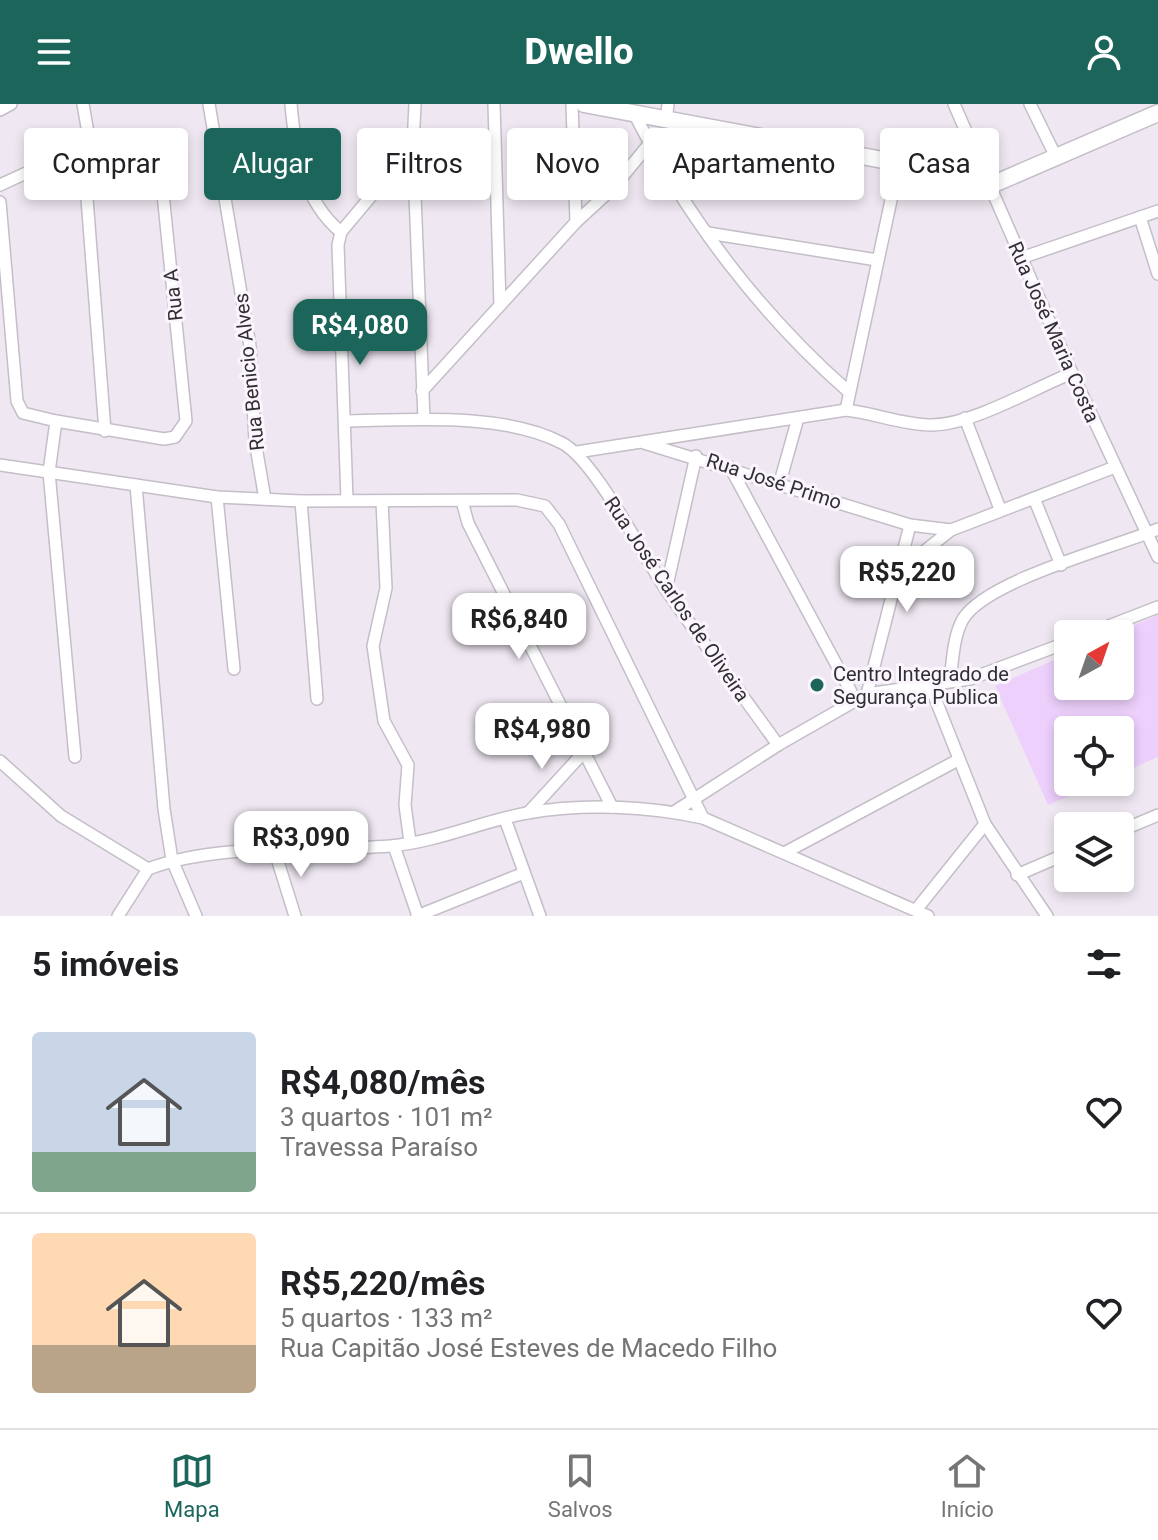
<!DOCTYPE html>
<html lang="pt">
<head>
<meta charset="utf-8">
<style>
	body { margin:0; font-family:Roboto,sans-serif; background:#f2f2f2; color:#202124; height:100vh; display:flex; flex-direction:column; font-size:30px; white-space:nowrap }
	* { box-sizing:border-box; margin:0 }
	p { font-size:26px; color:#757577 }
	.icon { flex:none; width:44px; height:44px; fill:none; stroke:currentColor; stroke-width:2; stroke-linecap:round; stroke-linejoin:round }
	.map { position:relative; height:812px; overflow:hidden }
	.panel { display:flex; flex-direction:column; background:#fff; flex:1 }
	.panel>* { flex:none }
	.hud { position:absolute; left:24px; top:24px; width:1110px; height:72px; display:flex; gap:16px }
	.needle { width:52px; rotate:40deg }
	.tools { position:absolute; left:1054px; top:516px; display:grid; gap:16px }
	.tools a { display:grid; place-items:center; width:80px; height:80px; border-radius:8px; background:#fff; box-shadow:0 4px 12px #0003; font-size:40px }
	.price { position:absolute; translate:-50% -68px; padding:0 18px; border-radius:16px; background:#fff; color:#222; font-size:26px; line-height:52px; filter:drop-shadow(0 2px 4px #0008) }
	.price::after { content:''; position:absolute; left:50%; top:48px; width:24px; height:18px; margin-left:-12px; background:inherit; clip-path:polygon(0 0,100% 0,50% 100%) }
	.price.selected { background:#1b655b; color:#fff }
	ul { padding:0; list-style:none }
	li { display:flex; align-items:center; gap:24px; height:200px; padding:0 32px }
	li+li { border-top:2px solid #e0e0e0 }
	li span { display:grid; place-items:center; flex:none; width:224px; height:160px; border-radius:8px; color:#555 }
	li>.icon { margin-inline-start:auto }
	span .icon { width:96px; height:96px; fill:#fffc; stroke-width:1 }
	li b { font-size:34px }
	h2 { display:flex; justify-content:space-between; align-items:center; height:96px; padding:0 32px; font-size:34px }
	.tag { padding:0 28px; border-radius:8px; background:#fff; box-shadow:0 4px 12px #0003; font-size:28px; line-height:72px }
	.tag.selected { background:#1b655b; color:#fff }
	header { display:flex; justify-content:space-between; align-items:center; height:104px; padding:0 32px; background:#1b655b; color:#fff; font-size:36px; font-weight:800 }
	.menu { display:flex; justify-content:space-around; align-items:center; height:112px; border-top:2px solid #e0e0e0; background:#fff; font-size:22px; color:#757577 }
	.menu a { display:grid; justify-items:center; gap:4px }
	.menu .selected { color:#1b655b }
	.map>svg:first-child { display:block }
	.green { fill:#edd0fc }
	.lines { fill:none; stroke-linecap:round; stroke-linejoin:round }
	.minor-casing { stroke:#c4bec8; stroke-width:14 }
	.secondary-casing { stroke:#c4bec8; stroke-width:19 }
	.minor { stroke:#fff; stroke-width:11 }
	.secondary { stroke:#fff; stroke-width:16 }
	.poi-dot { fill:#1b655b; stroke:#fbf6fe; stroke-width:3 }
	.labels { text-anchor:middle; stroke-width:6; stroke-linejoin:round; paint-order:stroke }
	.street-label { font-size:20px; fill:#322f33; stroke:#fbf6fe }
	.poi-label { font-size:20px; fill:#322f33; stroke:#fbf6fe; text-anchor:start }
</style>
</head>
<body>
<header><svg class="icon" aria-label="menu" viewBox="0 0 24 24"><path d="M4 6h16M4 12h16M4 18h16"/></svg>Dwello<svg class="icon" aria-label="person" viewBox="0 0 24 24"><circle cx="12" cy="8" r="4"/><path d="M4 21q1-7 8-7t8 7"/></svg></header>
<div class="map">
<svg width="1158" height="812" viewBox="0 0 1158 812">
	<rect width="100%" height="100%" fill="#efe8f2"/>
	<polygon class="green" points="1158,511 1158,653 1120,670 1120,626 1068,626 1068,678 1101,678 1048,701 995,582 1068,550 1068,582 1120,582 1120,530 1114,530"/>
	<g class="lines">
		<defs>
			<g id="minor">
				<polyline points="209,0 250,242 255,337 265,395"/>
				<path d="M291,0C295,47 303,97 341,128"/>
				<polyline points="494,0 500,201"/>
				<polyline points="954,0 1072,269 1158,453"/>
				<polyline points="1030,0 1056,53"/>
				<polyline points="0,6 11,0"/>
				<path d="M634,9C687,114 761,211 849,288"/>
				<polyline points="666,17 668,0"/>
				<polyline points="413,42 424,315"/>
				<polyline points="83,43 105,327"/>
				<polyline points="0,81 83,43 88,29 83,0"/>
				<polyline points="0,98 17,297 23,309 56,317 49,368 75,653"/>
				<polyline points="1140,113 1158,170"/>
				<polyline points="576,118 613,84 650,39"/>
				<polyline points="708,129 877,156"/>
				<polyline points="1021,154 1158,107"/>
				<polyline points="422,287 576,118 572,0"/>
				<polyline points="846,306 899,59"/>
				<polyline points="965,314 1000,405"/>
				<polyline points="56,317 164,335 175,333 186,317 160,60 147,55 82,61"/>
				<path d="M345,317C409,316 503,308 562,339C595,356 643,452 667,487C703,539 741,589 778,641"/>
				<polyline points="644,339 910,421 951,426"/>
				<path d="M577,348L846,306C874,309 903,321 932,321C974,320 1032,285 1072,269"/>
				<polyline points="0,361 217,393 301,397 517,396 545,402 559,420 703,714"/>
				<polyline points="730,363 856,597"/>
				<polyline points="780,378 798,314"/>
				<polyline points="136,381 164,705 172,756 196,812"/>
				<polyline points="217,393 234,565"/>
				<polyline points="1034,394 1061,461"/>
				<polyline points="347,396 338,141 341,128 413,42 415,0"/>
				<polyline points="301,397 317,595"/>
				<polyline points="382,397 386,484 373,542 384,617 408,661 405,701 410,738"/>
				<polyline points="462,397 468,419 612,703"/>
				<polyline points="901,466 951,426 1115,363"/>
				<polyline points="666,486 696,352"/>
				<polyline points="1088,530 1158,503"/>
				<path d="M950,575C953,556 953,533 963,515C987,476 1112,444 1158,425"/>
				<polyline points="929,579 985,720 1047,812"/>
				<polyline points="867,590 910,421"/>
				<path d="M0,657L61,712L148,765C220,738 314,748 390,742C437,738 482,717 527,709C584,699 647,702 703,714L928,812"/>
				<polyline points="674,708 778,641 867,590 970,575 1068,538"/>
				<polyline points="528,709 583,649"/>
				<polyline points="505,715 540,812"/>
				<polyline points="1120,727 1158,711"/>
				<polyline points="394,742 418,812"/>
				<polyline points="275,748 295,812"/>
				<polyline points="786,748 958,656"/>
				<polyline points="1017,771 1068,749"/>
				<polyline points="916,806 985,720"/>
				<polyline points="118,812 148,765"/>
				<polyline points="417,812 524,769"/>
			</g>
			<polyline id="secondary" points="584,0 899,59 989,82 1158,9"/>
		</defs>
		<use href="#minor" class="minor-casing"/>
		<use href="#secondary" class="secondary-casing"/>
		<use href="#minor" class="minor"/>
		<use href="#secondary" class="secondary"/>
	</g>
	<circle class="poi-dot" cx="817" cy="581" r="8"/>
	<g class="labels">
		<g class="street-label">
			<text transform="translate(173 191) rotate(-96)" y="7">Rua A</text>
			<text transform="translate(1054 228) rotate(66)" y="7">Rua José Maria Costa</text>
			<text transform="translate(249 268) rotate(-96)" y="7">Rua Benicio Alves</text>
			<text transform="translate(774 377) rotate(18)" y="7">Rua José Primo</text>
			<text transform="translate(677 495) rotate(56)" y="7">Rua José Carlos de Oliveira</text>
		</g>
		<g class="poi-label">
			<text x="833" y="577">Centro Integrado de<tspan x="833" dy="23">Segurança Publica</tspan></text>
		</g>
	</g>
</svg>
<div class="tools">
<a><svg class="needle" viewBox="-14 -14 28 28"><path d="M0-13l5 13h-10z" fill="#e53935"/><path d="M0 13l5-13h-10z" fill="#757577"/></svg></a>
<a><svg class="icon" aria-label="locate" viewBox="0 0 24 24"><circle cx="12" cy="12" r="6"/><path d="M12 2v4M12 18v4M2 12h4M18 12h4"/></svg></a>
<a><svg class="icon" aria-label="layers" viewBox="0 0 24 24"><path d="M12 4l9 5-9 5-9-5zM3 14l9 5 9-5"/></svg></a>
</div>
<b class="price selected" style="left:360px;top:263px">R$4,080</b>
<b class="price" style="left:907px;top:510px">R$5,220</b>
<b class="price" style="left:519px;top:557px">R$6,840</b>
<b class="price" style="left:542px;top:667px">R$4,980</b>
<b class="price" style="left:301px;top:775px">R$3,090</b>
<div class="hud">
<a class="tag">Comprar</a>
<a class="tag selected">Alugar</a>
<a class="tag">Filtros</a>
<a class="tag">Novo</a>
<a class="tag">Apartamento</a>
<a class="tag">Casa</a>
</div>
</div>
<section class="panel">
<h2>5 imóveis<svg class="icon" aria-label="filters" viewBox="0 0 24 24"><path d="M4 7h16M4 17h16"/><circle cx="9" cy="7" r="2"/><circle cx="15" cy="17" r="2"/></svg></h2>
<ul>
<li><span style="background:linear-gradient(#c9d6e8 75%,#7fa58c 0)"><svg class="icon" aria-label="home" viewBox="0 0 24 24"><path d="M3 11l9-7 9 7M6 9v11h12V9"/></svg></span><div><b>R$4,080/mês</b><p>3 quartos · 101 m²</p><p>Travessa Paraíso</p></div><svg class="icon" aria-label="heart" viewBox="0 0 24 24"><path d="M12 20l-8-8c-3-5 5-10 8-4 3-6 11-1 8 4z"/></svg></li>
<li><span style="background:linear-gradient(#ffd9b3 70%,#b9a48a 0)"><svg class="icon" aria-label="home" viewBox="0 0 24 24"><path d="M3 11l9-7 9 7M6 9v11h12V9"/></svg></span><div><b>R$5,220/mês</b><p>5 quartos · 133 m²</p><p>Rua Capitão José Esteves de Macedo Filho</p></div><svg class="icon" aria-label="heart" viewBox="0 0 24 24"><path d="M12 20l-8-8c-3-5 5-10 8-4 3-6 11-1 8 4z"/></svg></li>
</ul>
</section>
<nav class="menu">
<a class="selected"><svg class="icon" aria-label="map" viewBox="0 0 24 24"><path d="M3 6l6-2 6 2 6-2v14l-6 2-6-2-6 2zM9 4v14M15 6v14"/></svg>Mapa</a>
<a><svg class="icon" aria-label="saved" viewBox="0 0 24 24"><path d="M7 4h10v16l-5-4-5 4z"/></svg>Salvos</a>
<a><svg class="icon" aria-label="home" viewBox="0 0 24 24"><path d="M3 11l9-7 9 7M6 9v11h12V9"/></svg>Início</a>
</nav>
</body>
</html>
